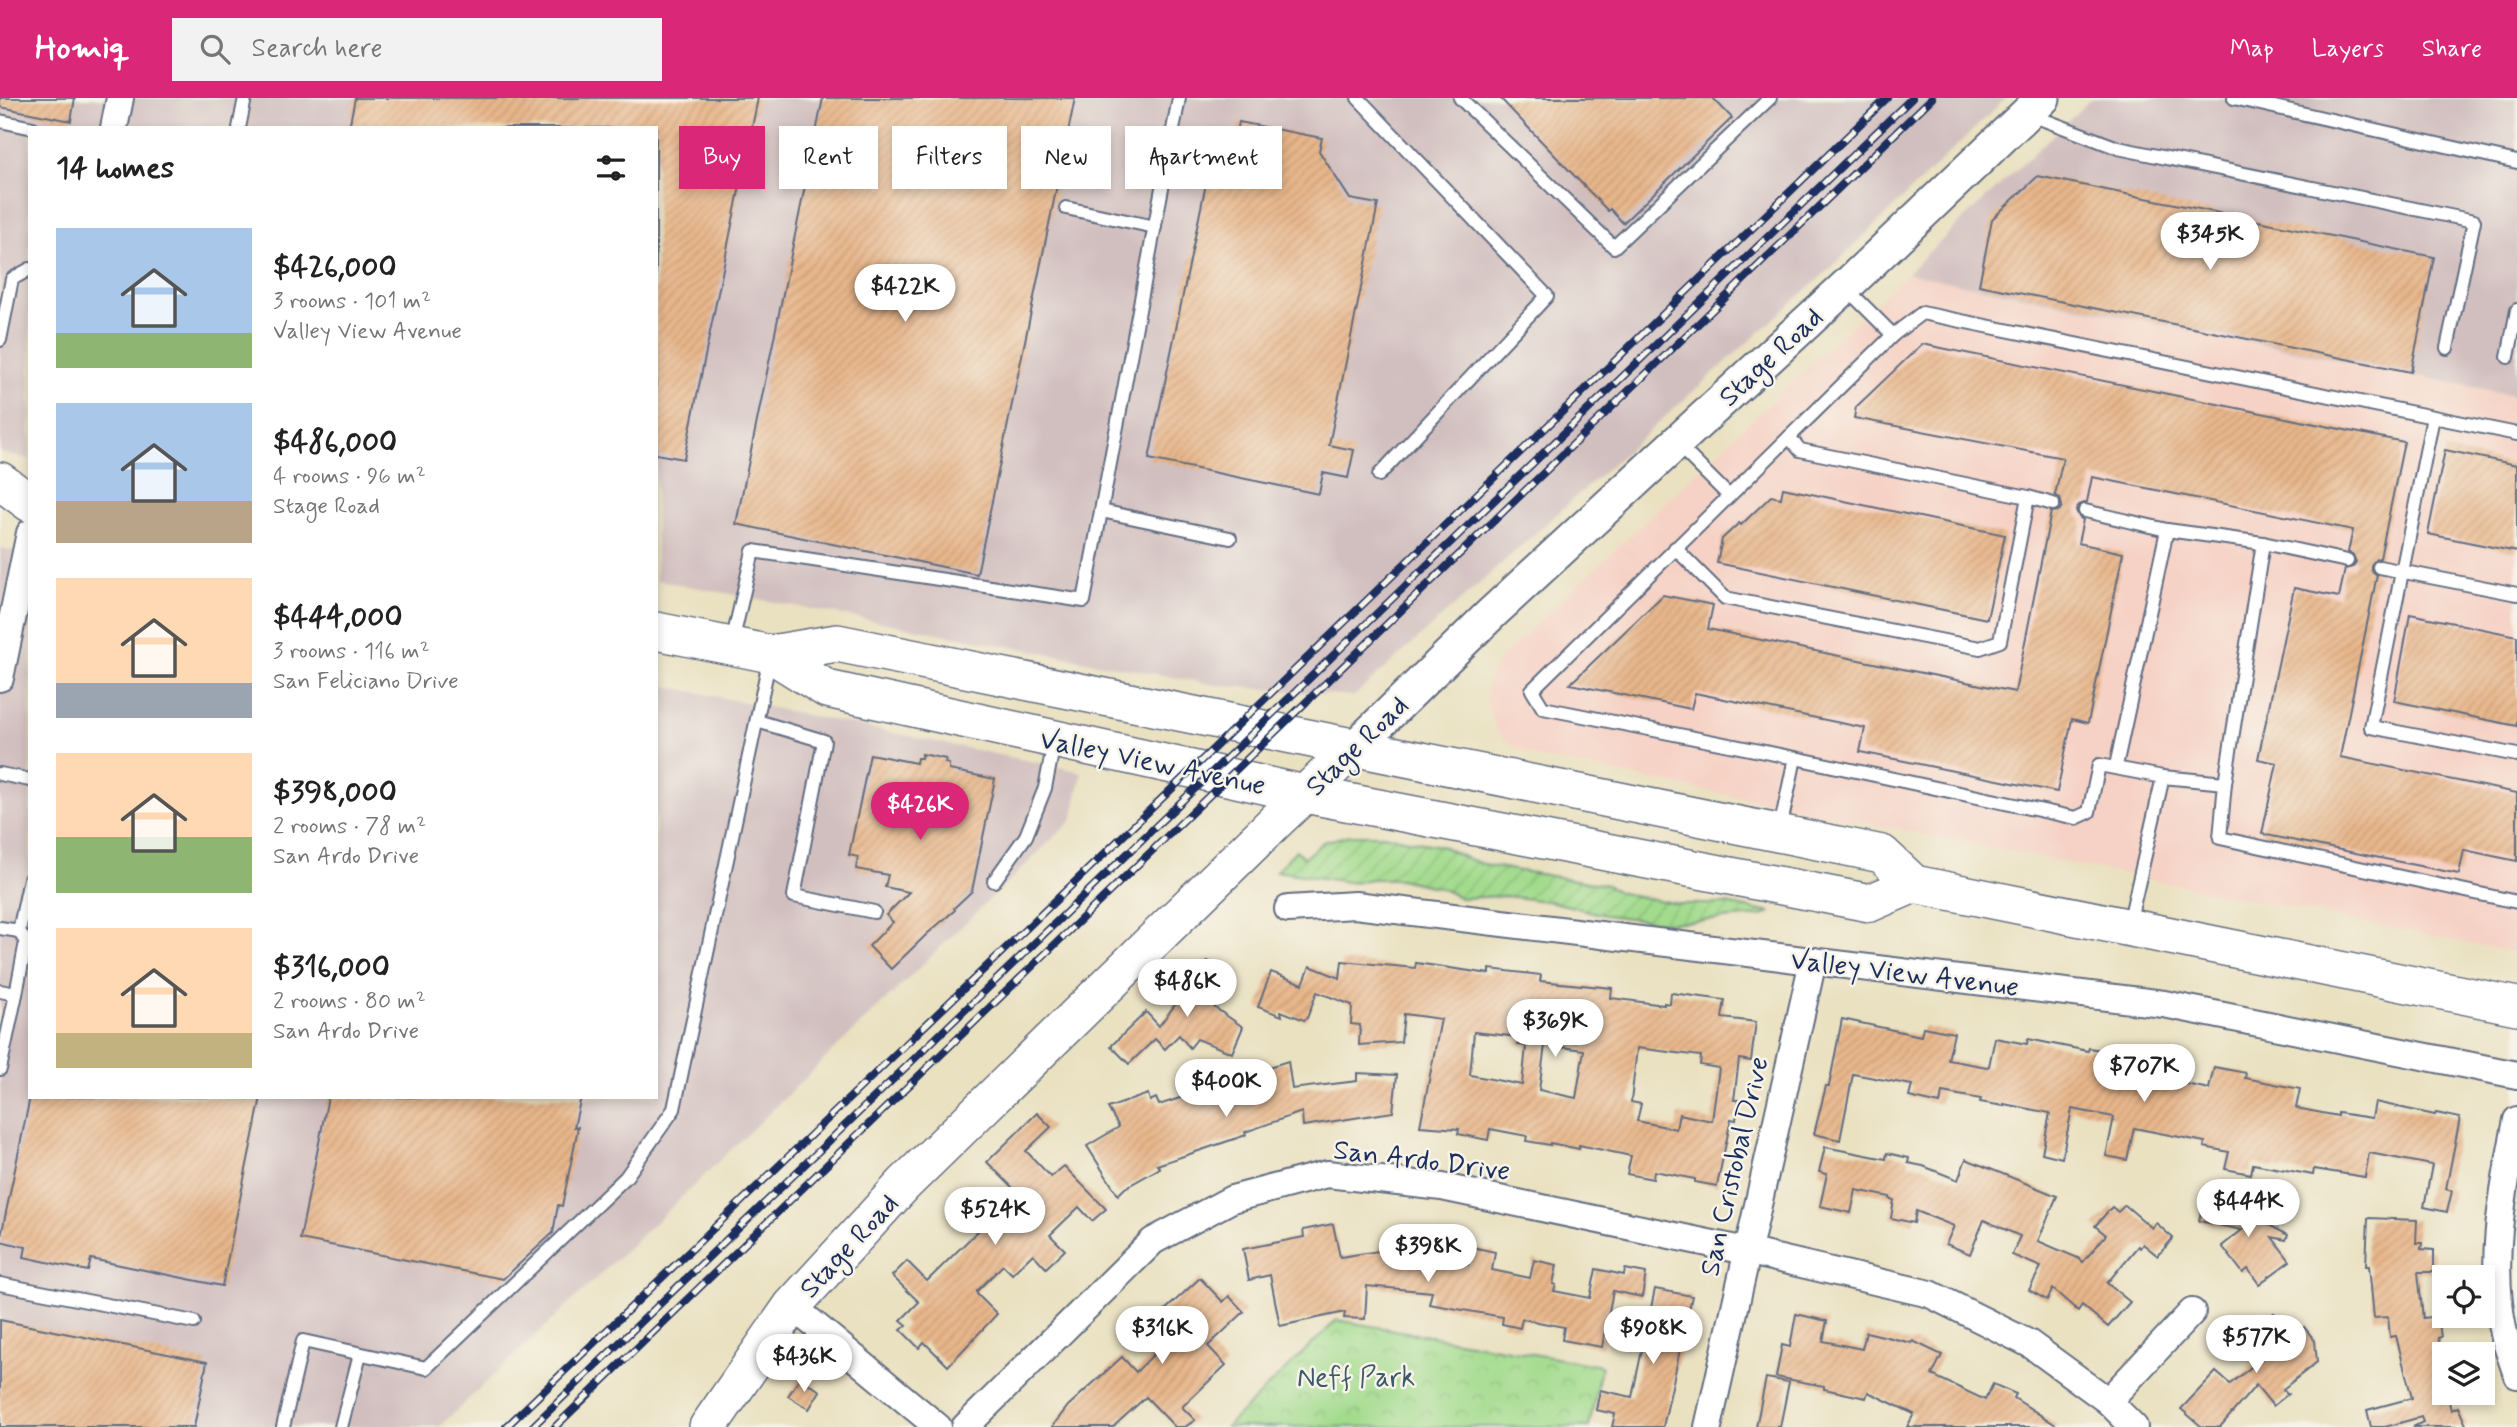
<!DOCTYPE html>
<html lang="en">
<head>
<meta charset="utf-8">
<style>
	body { margin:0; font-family:Mynerve,sans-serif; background:#f2f2f2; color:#222; height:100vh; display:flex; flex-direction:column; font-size:26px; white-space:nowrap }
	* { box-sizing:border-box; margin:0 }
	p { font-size:23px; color:#767676 }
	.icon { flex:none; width:38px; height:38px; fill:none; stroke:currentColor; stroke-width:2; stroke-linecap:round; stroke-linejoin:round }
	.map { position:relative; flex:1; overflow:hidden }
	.details { position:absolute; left:28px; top:28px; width:630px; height:973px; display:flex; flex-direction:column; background:#fff; border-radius:0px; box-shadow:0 4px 10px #0003 }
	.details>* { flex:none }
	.top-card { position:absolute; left:679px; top:28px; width:665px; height:63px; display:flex; gap:14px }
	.tools { position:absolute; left:2432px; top:1167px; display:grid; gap:14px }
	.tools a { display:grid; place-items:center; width:63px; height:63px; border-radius:0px; background:#fff; box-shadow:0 4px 10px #0003; font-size:35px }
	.price { position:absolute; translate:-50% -60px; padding:0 16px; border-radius:24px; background:#fff; color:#222; font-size:23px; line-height:46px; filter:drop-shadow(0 2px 4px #0008) }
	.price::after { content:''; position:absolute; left:50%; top:42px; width:21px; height:16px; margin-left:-10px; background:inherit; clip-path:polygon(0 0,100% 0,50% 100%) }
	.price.current { background:#db2777; color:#fff }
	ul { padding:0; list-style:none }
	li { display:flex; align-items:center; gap:21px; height:175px; padding:0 28px }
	li span { display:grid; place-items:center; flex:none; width:196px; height:140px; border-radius:0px; color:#555 }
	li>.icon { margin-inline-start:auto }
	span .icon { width:84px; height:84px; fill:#fffc; stroke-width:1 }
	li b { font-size:30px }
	h2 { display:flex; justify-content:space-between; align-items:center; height:84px; padding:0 28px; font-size:30px }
	.chip { padding:0 24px; border-radius:0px; background:#fff; box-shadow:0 4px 10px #0003; font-size:24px; line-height:63px }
	.chip.current { background:#db2777; color:#fff }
	header { display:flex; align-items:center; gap:42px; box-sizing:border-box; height:98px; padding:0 35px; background:#db2777; color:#fff }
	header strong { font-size:33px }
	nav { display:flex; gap:38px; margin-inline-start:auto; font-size:24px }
	.search { width:490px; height:63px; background:#f2f2f2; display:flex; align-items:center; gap:18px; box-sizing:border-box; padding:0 24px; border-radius:0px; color:#767676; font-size:26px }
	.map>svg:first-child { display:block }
	.built { fill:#f6d1c5 }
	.industrial { fill:#d1bfbf }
	.park { fill:url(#park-crowns); stroke:#5f8576; stroke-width:2 }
	.garden { fill:url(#garden-furrows); stroke:#5f8576; stroke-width:2 }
	.building { fill:url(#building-hatch); fill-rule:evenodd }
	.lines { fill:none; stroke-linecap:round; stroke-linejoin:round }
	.service-casing { stroke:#636d81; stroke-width:16 }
	.minor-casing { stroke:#636d81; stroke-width:30 }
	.tertiary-casing { stroke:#636d81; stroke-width:37 }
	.secondary-casing { stroke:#636d81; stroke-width:40 }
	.service { stroke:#fff; stroke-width:12 }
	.minor { stroke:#fff; stroke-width:26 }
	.tertiary { stroke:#fff; stroke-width:33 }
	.secondary { stroke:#fff; stroke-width:37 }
	.rail-casing { stroke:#1b2f5e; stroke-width:8 }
	.rail { stroke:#f7f3e8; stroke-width:5; stroke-dasharray:16; stroke-linecap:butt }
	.labels { text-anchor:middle; stroke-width:5; stroke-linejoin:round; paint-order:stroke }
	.street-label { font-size:28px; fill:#1b2f5e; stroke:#f7f3e8 }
	.park-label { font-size:28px; fill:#3d5a6a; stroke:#f7f3e8 }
</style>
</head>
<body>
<header>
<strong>Homiq</strong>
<div class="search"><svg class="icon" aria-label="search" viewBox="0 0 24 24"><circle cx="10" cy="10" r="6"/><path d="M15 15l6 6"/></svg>Search here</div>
<nav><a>Map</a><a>Layers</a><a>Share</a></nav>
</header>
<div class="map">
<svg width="2517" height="1329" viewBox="0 0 2517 1329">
	<defs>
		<pattern id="park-crowns" width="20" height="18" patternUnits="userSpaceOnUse" patternTransform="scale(1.75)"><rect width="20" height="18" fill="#a3db8d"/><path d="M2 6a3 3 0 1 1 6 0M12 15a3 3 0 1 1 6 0" fill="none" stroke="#8cbc7c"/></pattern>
		<pattern id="garden-furrows" width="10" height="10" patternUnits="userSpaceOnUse" patternTransform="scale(1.75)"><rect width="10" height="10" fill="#a3db8d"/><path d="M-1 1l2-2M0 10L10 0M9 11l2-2" fill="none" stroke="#8cbc7c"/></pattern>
		<pattern id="building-hatch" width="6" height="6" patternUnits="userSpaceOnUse" patternTransform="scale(1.75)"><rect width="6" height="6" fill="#e8b68a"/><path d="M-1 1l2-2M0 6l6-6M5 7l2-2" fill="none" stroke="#c69d7a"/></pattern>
	</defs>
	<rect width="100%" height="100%" fill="#f7f3e8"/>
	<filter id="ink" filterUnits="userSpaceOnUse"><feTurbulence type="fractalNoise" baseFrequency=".0143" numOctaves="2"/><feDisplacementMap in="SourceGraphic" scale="14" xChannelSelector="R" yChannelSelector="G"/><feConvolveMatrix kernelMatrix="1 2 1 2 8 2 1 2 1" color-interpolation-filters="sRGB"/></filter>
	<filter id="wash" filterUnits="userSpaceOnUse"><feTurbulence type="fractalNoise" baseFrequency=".00686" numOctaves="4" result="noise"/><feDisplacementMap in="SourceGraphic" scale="28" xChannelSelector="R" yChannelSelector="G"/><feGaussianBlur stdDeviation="1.57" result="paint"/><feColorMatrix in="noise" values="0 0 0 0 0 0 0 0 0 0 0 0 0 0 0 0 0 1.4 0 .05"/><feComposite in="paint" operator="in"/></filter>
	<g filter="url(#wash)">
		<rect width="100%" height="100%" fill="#eae1c1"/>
		<polygon class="built" points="1907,175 2517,298 2517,855 1538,659 1510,646 1498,635 1487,606 1487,590 1491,575 1499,562"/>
		<g class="industrial">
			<polygon points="0,0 2006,0 1833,168 1354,598 1215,587 656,482 656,30 30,30 30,361 0,355"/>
			<polygon points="2092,0 2517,0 2517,298 1907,175"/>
			<polygon points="0,450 30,456 30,999 656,999 656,586 1082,674 1072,722 682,1099 439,1329 0,1329"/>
		</g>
		<polygon class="park" points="1337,1222 1601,1268 1589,1329 1226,1329"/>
		<polygon class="garden" points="1350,737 1383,737 1444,749 1465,760 1490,768 1607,787 1621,795 1678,806 1727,806 1771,815 1761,818 1669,825 1605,817 1553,804 1506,798 1461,800 1440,790 1399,781 1371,781 1354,785 1276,773 1296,752 1304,760 1323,744"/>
		<g id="blocks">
			<g class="building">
				<polygon points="0,0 75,0 71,23 0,9"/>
				<polygon points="355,0 758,0 684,361 656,356 656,30 349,30"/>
				<polygon points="823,0 1075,0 977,476 736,426"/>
				<polygon points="1500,0 1713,0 1732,20 1623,125 1610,111 1608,113"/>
				<polygon points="1239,24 1322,40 1319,53 1350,101 1378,106 1329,347 1354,352 1348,380 1323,375 1319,396 1149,361 1209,71 1229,75"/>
				<polygon points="2038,78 2434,159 2411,274 1979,187 1992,121"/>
				<polygon points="1922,246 2404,344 2380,460 2376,461 2371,467 2371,472 2377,477 2340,659 2517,695 2517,763 2464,752 2459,776 2262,736 2277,665 2258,661 2294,490 2339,499 2345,471 2353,469 2356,464 2353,457 2348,454 2353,432 2092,379 2087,404 2079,407 2076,412 2079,419 2083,422 2078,445 2123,455 2088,625 2072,621 2057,694 1860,654 1865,630 1695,595 1691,611 1570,586 1663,497 1713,507 1708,531 2015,594 2051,414 2059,413 2062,408 2060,400 2055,397 2063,360 1854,320 1856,309"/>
				<polygon points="2445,352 2517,367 2517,454 2428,436"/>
				<polygon points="1783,390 2005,437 1987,521 1717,465 1722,441 1739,425 1741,427 1771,398 1781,400"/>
				<polygon points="2410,516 2517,538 2517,628 2394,603"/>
				<polygon points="870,656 916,665 917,660 921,660 922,656 946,661 945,665 949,666 949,672 995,681 972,793 954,810 955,812 927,836 891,871 869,848 893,824 886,817 909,794 885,789 888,777 856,771 858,759 849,757"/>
				<polygon points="1208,863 1234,881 1214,909 1243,929 1232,955 1197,941 1190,950 1179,937 1165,951 1155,941 1129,966 1111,948 1146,914 1159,928"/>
				<path d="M1342,863L1415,870L1416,865L1490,876V871L1541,877L1540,883L1612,890L1611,900L1664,907V905L1670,906L1671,895L1725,902L1722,920L1756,924L1751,963L1739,961L1734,1002H1739L1736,1022L1731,1021L1717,1088L1695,1084V1081L1654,1073L1653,1081L1627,1076L1631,1058L1579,1047V1051L1550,1045V1047L1526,1043L1527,1038L1490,1031L1488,1042L1458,1036L1459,1031L1420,1028L1441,921L1404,916L1401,944L1359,947L1360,927L1351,926L1352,907L1317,894L1307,920L1304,922L1281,913L1282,918L1258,909L1271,874L1303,886L1310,868L1340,880ZM1474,934L1519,939L1518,947L1526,948L1522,987L1470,977ZM1545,947L1584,952L1576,1000L1539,992ZM1637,950L1701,958L1700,967L1719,970L1712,1023L1679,1016L1676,1031L1637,1023L1641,1006L1631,1004Z"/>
				<polygon points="1842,921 1921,938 1923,929 1954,935 1948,962 1987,969 1989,968 1995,940 2027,946 2028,941 2088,953 2089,950 2176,965 2172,983 2209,991 2214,969 2246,975 2245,980 2300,991 2296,1010 2338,1018 2338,1015 2372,1020 2375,1004 2435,1017 2436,1015 2460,1020 2446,1091 2452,1093 2447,1114 2424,1109 2432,1067 2369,1055 2365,1079 2314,1071 2313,1077 2253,1066 2251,1076 2225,1071 2229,1054 2204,1049 2205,1044 2134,1030 2127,1062 2106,1058 2114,1019 2072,1011 2062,1060 2042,1055 2050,1015 2004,1006 2004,1008 1980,1004 1981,1001 1942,994 1940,1006 1909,999 1912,987 1853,976 1840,1042 1814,1036 1826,988 1829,988"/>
				<polygon points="1288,963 1292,991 1357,983 1357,975 1397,977 1393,1014 1303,1028 1302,1014 1245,1034 1246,1037 1157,1067 1160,1070 1125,1090 1118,1097 1087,1048 1119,1029 1108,1010 1148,996 1150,1003 1156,1000 1159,1007 1219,987 1216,994 1238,987 1242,999 1272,988 1269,969"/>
				<polygon points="30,999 261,999 222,1188 91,1161 88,1173 24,1159 26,1149 0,1143"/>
				<polygon points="328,999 581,999 574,1029 578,1029 574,1050 562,1108 558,1107 553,1135 503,1181 300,1141"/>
				<polygon points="1037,1015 1051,1029 1026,1053 1051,1079 1064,1068 1106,1111 1092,1123 1079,1109 1050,1137 1065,1152 1046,1170 1033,1156 1012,1176 1003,1167 977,1193 977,1196 997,1216 948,1268 924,1244 919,1250 901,1232 907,1227 901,1222 919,1204 892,1178 907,1163 927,1183 993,1118 988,1114 1013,1090 987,1064"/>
				<polygon points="1825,1049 1886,1061 1887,1055 1909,1060 1908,1065 1923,1068 1958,1082 1966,1061 2057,1098 2038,1143 2078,1160 2083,1164 2106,1137 2095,1128 2112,1109 2118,1114 2125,1107 2152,1130 2156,1125 2173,1140 2158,1158 2143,1146 2140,1150 2138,1148 2107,1185 2130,1204 2108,1229 2082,1207 2078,1213 2053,1191 2047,1202 2029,1192 2041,1169 2012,1157 2020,1138 1984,1122 1970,1156 1946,1146 1954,1128 1916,1113 1914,1125 1891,1120 1894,1102 1890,1101 1890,1099 1856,1092 1851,1115 1820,1108 1827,1076 1819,1074"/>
				<polygon points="2204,1100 2226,1104 2288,1137 2286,1142 2272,1139 2290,1163 2259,1186 2248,1171 2243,1175 2222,1148 2242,1132 2199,1123"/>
				<polygon points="2368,1120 2417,1122 2416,1145 2422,1145 2421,1151 2434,1152 2434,1174 2418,1174 2423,1220 2438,1218 2441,1239 2438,1240 2445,1268 2445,1295 2447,1295 2451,1312 2458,1309 2467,1329 2413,1329 2423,1324 2421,1319 2385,1329 2371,1329 2367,1312 2412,1300 2396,1238 2390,1239 2388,1219 2374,1220 2369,1168 2366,1168"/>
				<polygon points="1333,1126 1340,1159 1379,1153 1379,1149 1406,1151 1407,1135 1431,1138 1429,1159 1468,1167 1472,1149 1495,1154 1492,1172 1530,1180 1534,1162 1557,1167 1553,1186 1556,1187 1554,1193 1590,1200 1596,1171 1624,1177 1625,1171 1646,1175 1642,1199 1613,1193 1602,1249 1562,1242 1564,1229 1522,1221 1520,1230 1502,1226 1503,1219 1429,1206 1432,1194 1367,1188 1365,1221 1344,1220 1345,1214 1280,1228 1270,1177 1249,1182 1243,1151 1304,1139 1303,1132"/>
				<polygon points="1200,1180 1223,1204 1229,1198 1244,1214 1208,1248 1226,1267 1182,1309 1195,1322 1185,1329 1175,1329 1146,1299 1113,1329 1052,1329 1068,1308 1122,1259 1136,1274 1167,1243 1152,1224"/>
				<polygon points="1655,1191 1692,1198 1663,1329 1612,1329 1615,1316 1596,1312 1600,1292 1632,1299"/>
				<polygon points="2274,1215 2293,1238 2304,1229 2315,1243 2317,1264 2283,1291 2288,1296 2273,1308 2256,1287 2220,1329 2202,1329 2181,1311 2216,1274 2230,1286 2271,1253 2254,1231"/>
				<polygon points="1796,1216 1827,1223 1823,1243 1862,1251 1866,1234 1912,1245 1913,1243 1942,1257 1932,1277 1985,1302 1993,1286 2016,1296 2014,1300 2059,1329 1907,1329 1914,1316 1868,1294 1866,1300 1824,1291 1824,1288 1776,1279 1782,1247 1790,1249"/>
				<polygon points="0,1222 207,1264 194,1329 0,1329"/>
				<polygon points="800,1280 820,1293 809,1311 788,1298"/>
				<polygon points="1766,1280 1789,1284 1780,1329 1756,1329"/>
			</g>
		</g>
	</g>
	<g filter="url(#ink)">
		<use href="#blocks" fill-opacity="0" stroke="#636d81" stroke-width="2"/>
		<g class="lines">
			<defs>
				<g id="service">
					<polyline points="1358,0 1547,198 1379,377"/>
					<polyline points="1460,0 1614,149 1770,0"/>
					<polyline points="2234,0 2517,64"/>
					<polyline points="2031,17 2118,50 2474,123 2447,250"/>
					<polyline points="0,23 33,30"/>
					<polyline points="239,30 245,0"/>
					<polyline points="1066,110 1155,129"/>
					<polyline points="1846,190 1893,237"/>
					<polyline points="0,242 12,181 30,171"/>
					<polyline points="2508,259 2517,212"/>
					<polyline points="2433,319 2371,629 2517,657"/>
					<polyline points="1677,346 1729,398"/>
					<polyline points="2028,399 2053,406"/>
					<polyline points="1101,413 1230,440"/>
					<polyline points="2085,413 2167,432"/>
					<polyline points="2263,445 2347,463"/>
					<polyline points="1675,450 1725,500 1980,550 2000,543 2028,399 1800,352 1789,339"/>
					<polyline points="2379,469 2517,496"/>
					<polyline points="732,545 753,453 1084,503 1179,0"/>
					<polyline points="757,623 824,643 794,798 874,814"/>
					<polyline points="2116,668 2167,432 2263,445 2225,685"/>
					<polyline points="0,676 30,682"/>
					<polyline points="2163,679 2099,667 2089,714 2076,720 1795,660 1543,610 1532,592 1893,237 1922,215 2517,336"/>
					<polyline points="1780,731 1795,660"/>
					<polyline points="994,783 1026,738 1045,690 1054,645"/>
					<polyline points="2129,826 2163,679 2225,685 2220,740 2517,804"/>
					<polyline points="0,830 19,833 30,781"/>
					<polyline points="0,893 16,896 26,844 19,833"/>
					<polyline points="0,971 16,896"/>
					<polyline points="0,1186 194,1224"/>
					<polyline points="283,1329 303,1243 426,1270 626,1079 674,1011 770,559"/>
					<polyline points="341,1329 360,1256"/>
				</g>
				<g id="minor">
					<polyline points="114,30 120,0"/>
					<polyline points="0,580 30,435"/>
					<polyline points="1288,811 1355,807 2164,906 2517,977"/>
					<path d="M2517,1022C2503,1094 2488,1163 2504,1236C2507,1250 2513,1264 2517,1277"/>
					<polyline points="792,1208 938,1329"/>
					<polyline points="2108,1303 2192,1214"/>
					<polyline points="965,1329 1153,1143 1232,1101 1327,1076 1442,1089 1746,1153 1930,1196 2030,1246 2108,1303 2134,1329"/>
					<polyline points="1708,1329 1813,863"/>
				</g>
				<polyline id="tertiary" points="1355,649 1492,515 1845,189 2043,0"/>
				<g id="secondary">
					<polyline points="0,383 30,405"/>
					<polyline points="656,533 771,556 837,545 1882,756 1914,786 2517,908"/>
					<polyline points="771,556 827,591 1305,696 1870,805 1914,786"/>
					<polyline points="708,1329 792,1208 904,1086 1279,720 1355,649"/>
				</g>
			</defs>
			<use href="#service" class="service-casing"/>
			<use href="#minor" class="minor-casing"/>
			<use href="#tertiary" class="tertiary-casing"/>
			<use href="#secondary" class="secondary-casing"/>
			<use href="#service" class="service"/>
			<use href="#minor" class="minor"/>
			<use href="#tertiary" class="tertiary"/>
			<use href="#secondary" class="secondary"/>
			<defs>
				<g id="rail">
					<polyline points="506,1329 1125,736 1887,0"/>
					<polyline points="532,1329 1912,0"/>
					<polyline points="555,1329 1932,0"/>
				</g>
			</defs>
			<use href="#rail" class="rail-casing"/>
			<use href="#rail" class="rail"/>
		</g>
	</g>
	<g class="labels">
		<g class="street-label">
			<text transform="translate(1770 258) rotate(-43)" y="10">Stage Road</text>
			<text transform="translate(1356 647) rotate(-44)" y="10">Stage Road</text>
			<text transform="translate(1153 663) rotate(12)" y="10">Valley View Avenue</text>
			<text transform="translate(1905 874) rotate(7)" y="10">Valley View Avenue</text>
			<text transform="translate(1422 1061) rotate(7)" y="10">San Ardo Drive</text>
			<text transform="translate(1733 1068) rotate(-77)" y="10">San Cristobal Drive</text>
			<text transform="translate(848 1147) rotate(-47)" y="10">Stage Road</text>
		</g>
		<g class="park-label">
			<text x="1356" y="1288">Neff Park</text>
		</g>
	</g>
</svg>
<div class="tools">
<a><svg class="icon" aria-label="locate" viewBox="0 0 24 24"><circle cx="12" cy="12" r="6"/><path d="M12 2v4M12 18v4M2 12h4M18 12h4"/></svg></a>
<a><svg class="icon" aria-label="layers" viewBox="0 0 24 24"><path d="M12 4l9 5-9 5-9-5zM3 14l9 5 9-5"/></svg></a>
</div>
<b class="price" style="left:2210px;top:174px">$345K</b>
<b class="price" style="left:905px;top:226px">$422K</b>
<b class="price current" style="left:920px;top:744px">$426K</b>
<b class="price" style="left:1187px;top:921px">$486K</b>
<b class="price" style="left:1555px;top:961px">$369K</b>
<b class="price" style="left:2144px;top:1006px">$707K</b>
<b class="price" style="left:1226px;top:1021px">$400K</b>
<b class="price" style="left:2248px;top:1141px">$444K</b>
<b class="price" style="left:995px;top:1149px">$524K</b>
<b class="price" style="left:1428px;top:1186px">$398K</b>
<b class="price" style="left:1162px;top:1268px">$316K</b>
<b class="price" style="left:1653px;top:1268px">$908K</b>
<b class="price" style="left:2256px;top:1277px">$577K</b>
<b class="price" style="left:804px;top:1296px">$436K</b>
<div class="top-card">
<a class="chip current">Buy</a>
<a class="chip">Rent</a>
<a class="chip">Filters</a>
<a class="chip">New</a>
<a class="chip">Apartment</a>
</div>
<section class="details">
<h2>14 homes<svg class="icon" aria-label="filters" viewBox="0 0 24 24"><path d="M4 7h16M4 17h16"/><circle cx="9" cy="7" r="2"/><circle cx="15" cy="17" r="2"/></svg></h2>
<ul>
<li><span style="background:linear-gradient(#a9c7e8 75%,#8fb573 0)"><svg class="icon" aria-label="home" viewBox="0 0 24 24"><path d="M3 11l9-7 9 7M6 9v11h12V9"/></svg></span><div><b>$426,000</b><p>3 rooms · 101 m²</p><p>Valley View Avenue</p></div></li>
<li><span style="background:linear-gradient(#a9c7e8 70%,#b9a48a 0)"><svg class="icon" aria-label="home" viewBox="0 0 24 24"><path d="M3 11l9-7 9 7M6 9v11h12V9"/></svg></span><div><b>$486,000</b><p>4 rooms · 96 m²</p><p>Stage Road</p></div></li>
<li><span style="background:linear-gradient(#ffd9b3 75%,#9aa5b1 0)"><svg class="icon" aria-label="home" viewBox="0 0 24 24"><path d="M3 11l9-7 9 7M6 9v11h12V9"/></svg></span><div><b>$444,000</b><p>3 rooms · 116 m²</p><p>San Feliciano Drive</p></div></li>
<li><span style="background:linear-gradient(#ffd9b3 60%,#8fb573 0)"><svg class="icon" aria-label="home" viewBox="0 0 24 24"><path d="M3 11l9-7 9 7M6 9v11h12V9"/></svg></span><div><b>$398,000</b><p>2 rooms · 78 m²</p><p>San Ardo Drive</p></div></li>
<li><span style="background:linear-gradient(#ffd9b3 75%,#c2b280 0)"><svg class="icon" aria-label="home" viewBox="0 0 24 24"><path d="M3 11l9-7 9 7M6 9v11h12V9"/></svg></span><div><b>$316,000</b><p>2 rooms · 80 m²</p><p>San Ardo Drive</p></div></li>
</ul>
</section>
</div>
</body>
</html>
